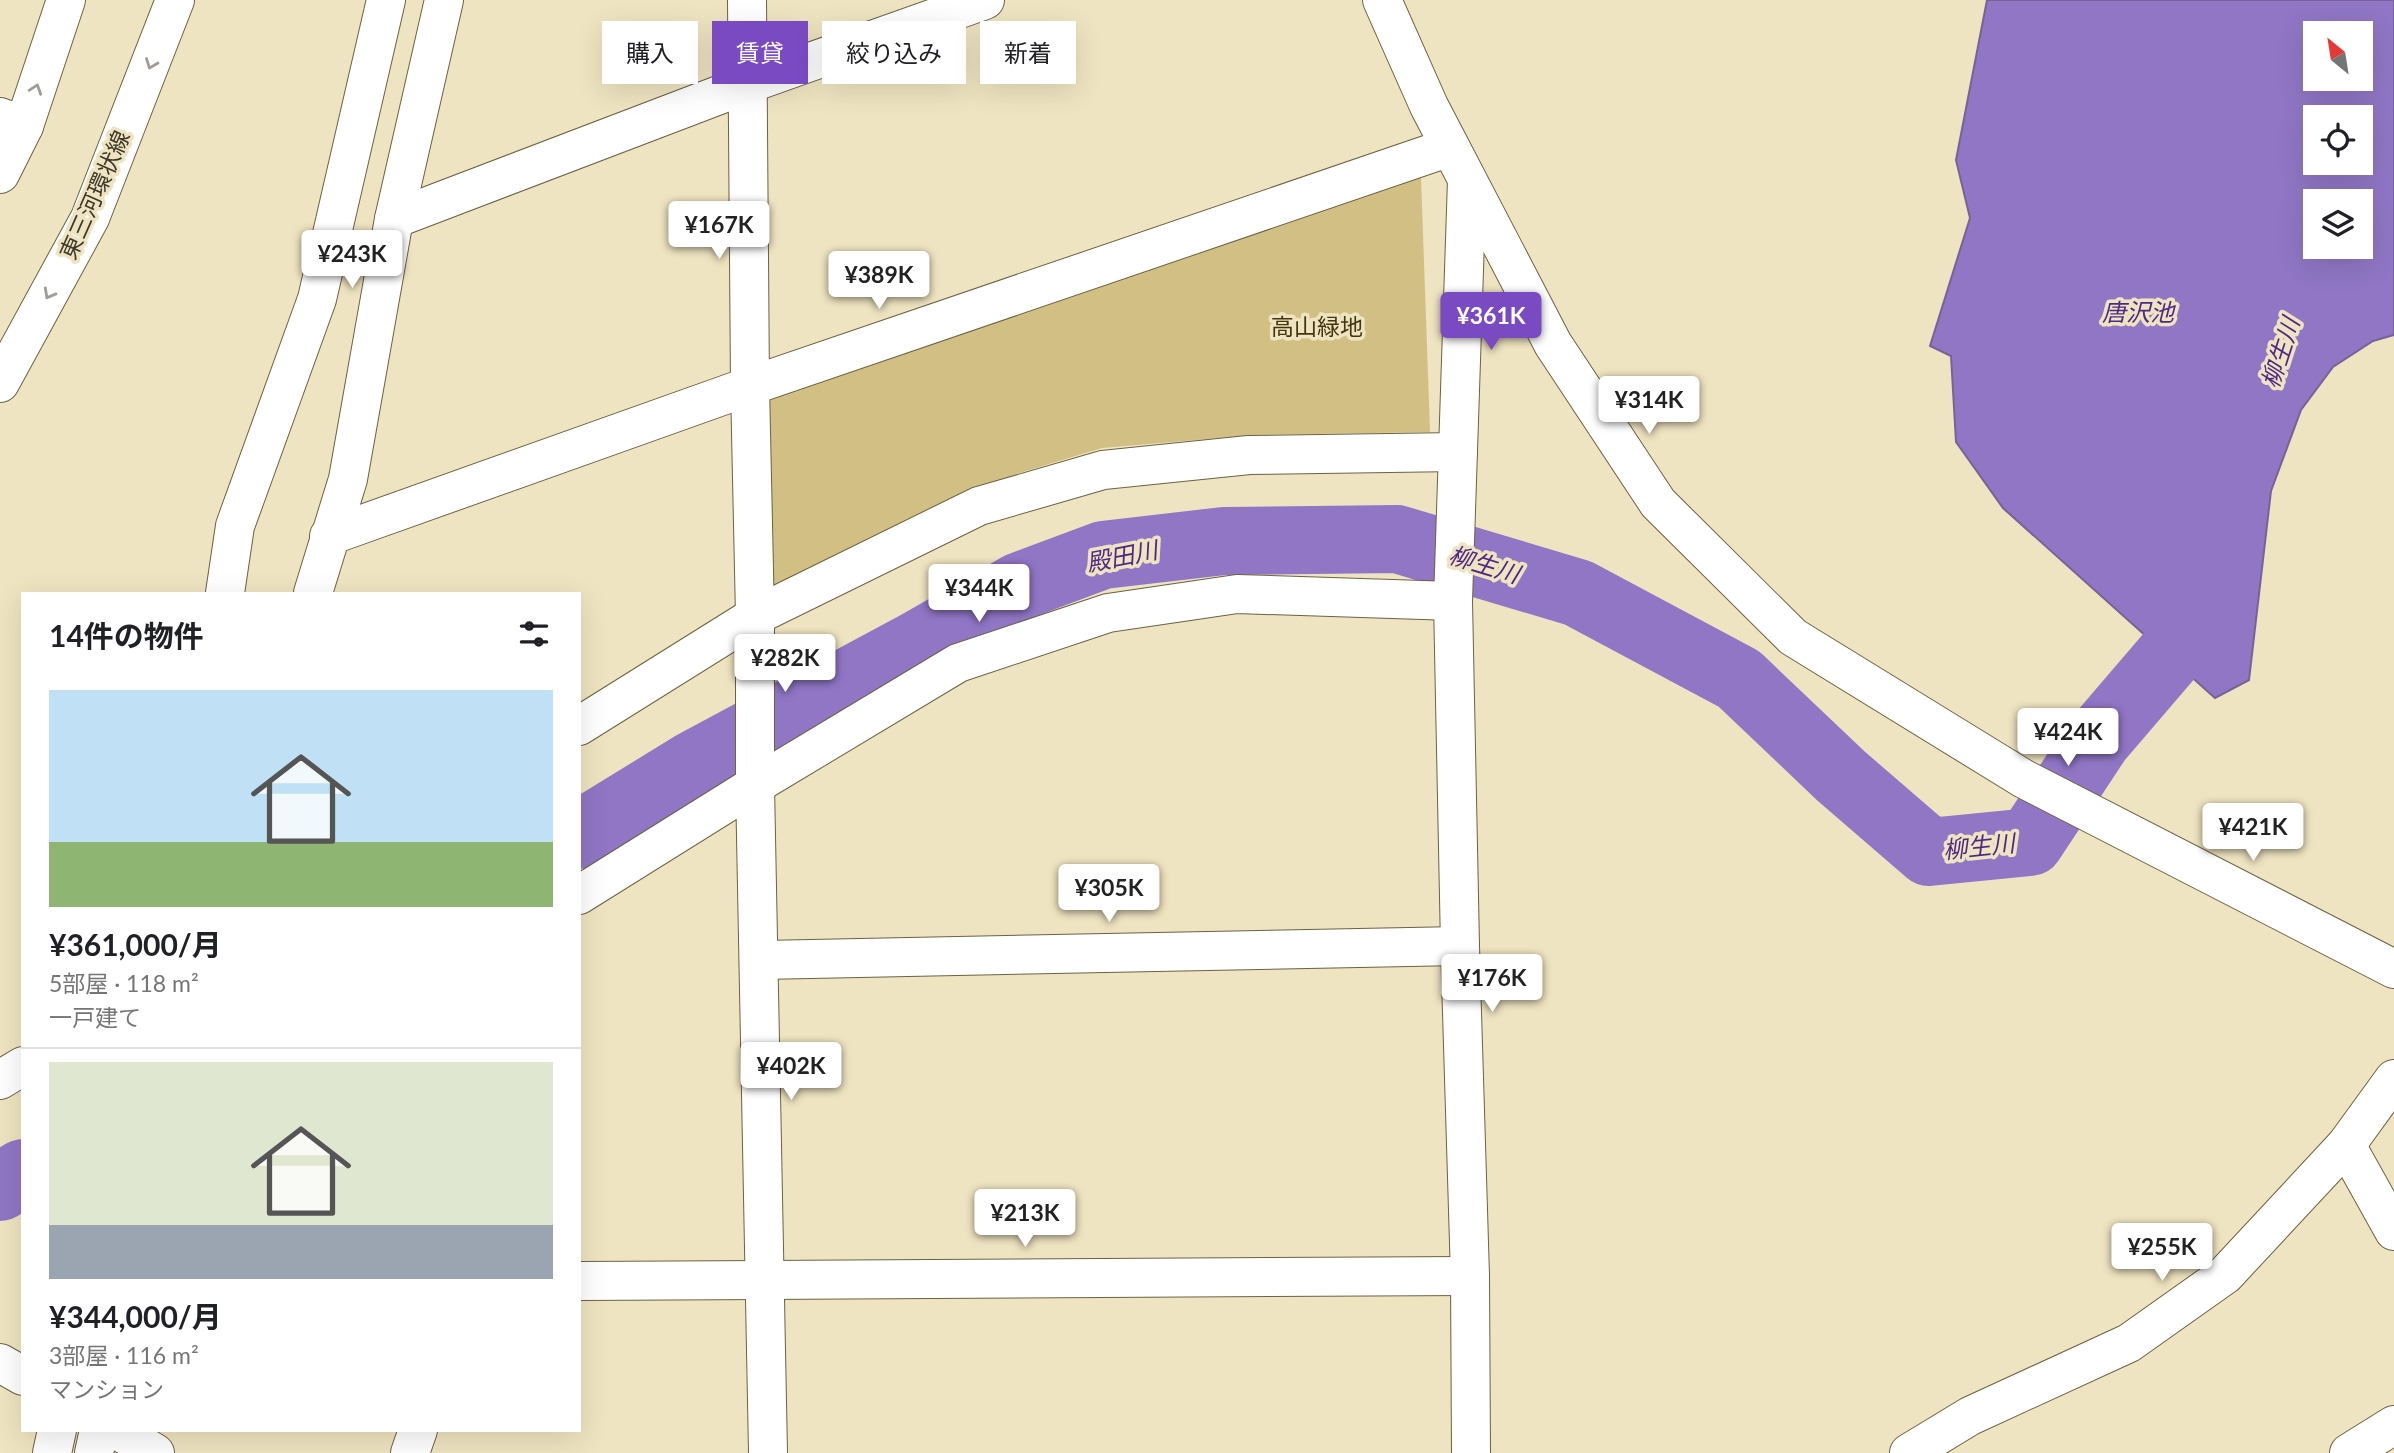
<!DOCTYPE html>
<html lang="ja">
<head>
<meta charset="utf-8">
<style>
	body { margin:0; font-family:Lato,"Noto Sans JP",sans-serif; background:#f2f2f2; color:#202124; height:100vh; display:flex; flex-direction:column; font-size:26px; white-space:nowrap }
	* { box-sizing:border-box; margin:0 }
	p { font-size:23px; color:#757577 }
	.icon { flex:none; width:38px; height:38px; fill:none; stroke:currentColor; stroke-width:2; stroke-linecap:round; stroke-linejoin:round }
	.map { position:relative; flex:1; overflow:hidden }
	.details { position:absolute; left:21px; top:592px; width:560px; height:840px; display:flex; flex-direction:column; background:#fff; border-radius:0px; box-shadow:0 7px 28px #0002 }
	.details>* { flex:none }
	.banner { position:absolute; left:602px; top:21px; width:665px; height:63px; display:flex; gap:14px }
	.needle { width:46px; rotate:330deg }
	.buttons { position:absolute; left:2303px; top:21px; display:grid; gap:14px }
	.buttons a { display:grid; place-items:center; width:70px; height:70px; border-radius:0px; background:#fff; box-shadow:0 7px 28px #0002; font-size:35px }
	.price { position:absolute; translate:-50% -60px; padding:0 16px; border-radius:7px; background:#fff; color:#222; font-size:23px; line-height:46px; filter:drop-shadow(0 2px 4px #0008) }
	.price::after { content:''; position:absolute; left:50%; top:42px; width:21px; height:16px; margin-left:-10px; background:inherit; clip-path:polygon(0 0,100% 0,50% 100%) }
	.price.on { background:#794ac2; color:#fff }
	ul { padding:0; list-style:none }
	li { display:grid; align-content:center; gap:14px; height:371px; padding:0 28px }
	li+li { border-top:2px solid #e0e0e0 }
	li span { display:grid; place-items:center; height:217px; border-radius:0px; color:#555 }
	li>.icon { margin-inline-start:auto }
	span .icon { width:126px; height:126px; fill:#fffc; stroke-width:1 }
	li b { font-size:30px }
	h2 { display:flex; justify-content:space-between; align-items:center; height:84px; padding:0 28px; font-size:30px }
	.pill { padding:0 24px; border-radius:0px; background:#fff; box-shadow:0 7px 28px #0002; font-size:24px; line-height:63px }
	.pill.on { background:#794ac2; color:#fff }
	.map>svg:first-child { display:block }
	.green { fill:#d2bf83 }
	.water { fill:#9076c5; stroke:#776396; stroke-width:2; fill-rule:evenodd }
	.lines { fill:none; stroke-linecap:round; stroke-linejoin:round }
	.river { stroke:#9076c5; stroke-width:68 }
	.street-casing { stroke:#6b6243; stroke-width:40 }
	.secondary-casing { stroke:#6b6243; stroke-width:40 }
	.primary-casing { stroke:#6b6243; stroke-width:40 }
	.street { stroke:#fff; stroke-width:38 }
	.secondary { stroke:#fff; stroke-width:38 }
	.primary { stroke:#fff; stroke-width:38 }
	.oneway { stroke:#9e9c94 }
	.labels { text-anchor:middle; stroke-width:7; stroke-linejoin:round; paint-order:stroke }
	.street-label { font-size:23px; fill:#3c382a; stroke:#efe4c1 }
	.park-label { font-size:23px; fill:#42360d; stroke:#efe4c1 }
	.water-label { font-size:24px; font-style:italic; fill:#4f2886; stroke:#efe4c1 }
</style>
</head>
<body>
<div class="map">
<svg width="2394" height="1453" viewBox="0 0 2394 1453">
	<rect width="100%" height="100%" fill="#efe4c1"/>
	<polygon class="green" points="1421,177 1430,432 1254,435 1102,448 970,488 772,591 768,400"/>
	<path class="water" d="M1987,0H2394V335L2373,341L2333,367L2301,410L2271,491L2249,680L2215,698L2003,508L1956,442L1951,356L1930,346L1970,218L1956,160ZM2315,33H2361V79H2315ZM2315,117H2361V163H2315ZM2315,201H2361V247H2315Z"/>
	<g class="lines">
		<g class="river">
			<polyline points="579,835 693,765 915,646 1020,586 1103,555 1224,541 1397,539 1578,593 1739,679 1841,776 1929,852 2030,842 2098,739 2188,634 2208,571"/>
			<polyline points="0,1187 23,1173"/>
		</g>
		<defs>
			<g id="street">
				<polyline points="747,0 750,386 755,616 755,785 768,1453"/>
				<polyline points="0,117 24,126"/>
				<polyline points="1467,180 1453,601 1460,946 1470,1276 1471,1453"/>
				<polyline points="394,219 748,84 985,0"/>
				<polyline points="329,536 750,386 1450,147"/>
				<polyline points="225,593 235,526 317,299 386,0"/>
				<polyline points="313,593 348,479 394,219 444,0"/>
				<polyline points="579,726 755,616 979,506 1103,470 1249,455 1458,452"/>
				<polyline points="579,895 755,785 958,663 1108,613 1237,594 1453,601"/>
				<polyline points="759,960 1460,946"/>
				<polyline points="0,1080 23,1066"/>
				<polyline points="2346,1145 2394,1231"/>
				<polyline points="579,1281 1470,1276"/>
				<polyline points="52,1453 57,1430"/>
				<polyline points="94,1453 99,1430"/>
				<polyline points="410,1453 418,1430"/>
				<polyline points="1909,1453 1970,1416 2129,1343 2225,1275 2346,1145 2394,1079"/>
				<polyline points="2349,1453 2394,1425"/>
			</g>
			<g id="secondary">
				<polyline points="1382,0 1429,106 1553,344 1658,503 1793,637 2024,779 2394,969"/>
				<polyline points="0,1363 23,1376"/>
				<polyline points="117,1430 155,1453"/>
			</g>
			<g id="primary">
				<polyline points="0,174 24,126 66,0"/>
				<polyline points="0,383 90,218 175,0"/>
			</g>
		</defs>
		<use href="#street" class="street-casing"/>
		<use href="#secondary" class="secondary-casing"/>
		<use href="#primary" class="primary-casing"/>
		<use href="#street" class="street"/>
		<use href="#secondary" class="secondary"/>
		<use href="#primary" class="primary"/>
	</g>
	<defs><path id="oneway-chevron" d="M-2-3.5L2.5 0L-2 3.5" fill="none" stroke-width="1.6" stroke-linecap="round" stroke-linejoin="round" transform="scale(1.75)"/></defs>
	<g class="oneway">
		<use href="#oneway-chevron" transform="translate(151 64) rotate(111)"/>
		<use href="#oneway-chevron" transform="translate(36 89) rotate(-71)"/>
		<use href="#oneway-chevron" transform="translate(49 294) rotate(119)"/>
	</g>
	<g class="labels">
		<g class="street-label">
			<text transform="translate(95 195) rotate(-66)" y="8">東三河環状線</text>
		</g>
		<g class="park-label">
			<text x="1317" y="335">高山緑地</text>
		</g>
		<g class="water-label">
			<text x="2138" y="321">唐沢池</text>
			<text transform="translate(2281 353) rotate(-72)" y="8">柳生川</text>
			<text transform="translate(1122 557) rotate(-11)" y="8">殿田川</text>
			<text transform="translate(1484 565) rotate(17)" y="8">柳生川</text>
			<text transform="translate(1979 847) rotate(-6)" y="8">柳生川</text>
		</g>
	</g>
</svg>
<div class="buttons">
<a><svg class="needle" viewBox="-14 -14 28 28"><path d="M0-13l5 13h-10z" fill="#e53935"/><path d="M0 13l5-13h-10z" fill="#757577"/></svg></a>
<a><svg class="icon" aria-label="locate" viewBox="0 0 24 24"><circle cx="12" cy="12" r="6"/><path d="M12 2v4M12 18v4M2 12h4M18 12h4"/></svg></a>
<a><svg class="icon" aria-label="layers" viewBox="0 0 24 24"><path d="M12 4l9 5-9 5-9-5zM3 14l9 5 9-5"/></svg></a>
</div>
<b class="price" style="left:719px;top:261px">¥167K</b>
<b class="price" style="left:352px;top:290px">¥243K</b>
<b class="price" style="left:879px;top:311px">¥389K</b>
<b class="price on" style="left:1491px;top:352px">¥361K</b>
<b class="price" style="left:1649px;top:436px">¥314K</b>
<b class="price" style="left:979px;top:624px">¥344K</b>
<b class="price" style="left:785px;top:694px">¥282K</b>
<b class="price" style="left:2068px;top:768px">¥424K</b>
<b class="price" style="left:2253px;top:863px">¥421K</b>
<b class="price" style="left:1109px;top:924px">¥305K</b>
<b class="price" style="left:1492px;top:1014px">¥176K</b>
<b class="price" style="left:791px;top:1102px">¥402K</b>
<b class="price" style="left:1025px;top:1249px">¥213K</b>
<b class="price" style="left:2162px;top:1283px">¥255K</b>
<div class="banner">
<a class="pill">購入</a>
<a class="pill on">賃貸</a>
<a class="pill">絞り込み</a>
<a class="pill">新着</a>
</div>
<section class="details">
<h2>14件の物件<svg class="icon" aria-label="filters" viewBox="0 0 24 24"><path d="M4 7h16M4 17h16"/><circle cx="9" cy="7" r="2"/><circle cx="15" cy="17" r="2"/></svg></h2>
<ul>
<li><span style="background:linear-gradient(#bfe0f5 70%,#8fb573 0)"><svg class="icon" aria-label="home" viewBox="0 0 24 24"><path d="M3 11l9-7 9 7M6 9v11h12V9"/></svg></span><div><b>¥361,000/月</b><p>5部屋 · 118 m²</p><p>一戸建て</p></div></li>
<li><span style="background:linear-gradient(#dfe7d0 75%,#9aa5b1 0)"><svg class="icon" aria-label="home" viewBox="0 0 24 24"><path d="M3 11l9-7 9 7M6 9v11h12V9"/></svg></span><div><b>¥344,000/月</b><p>3部屋 · 116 m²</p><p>マンション</p></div></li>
</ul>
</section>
</div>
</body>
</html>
